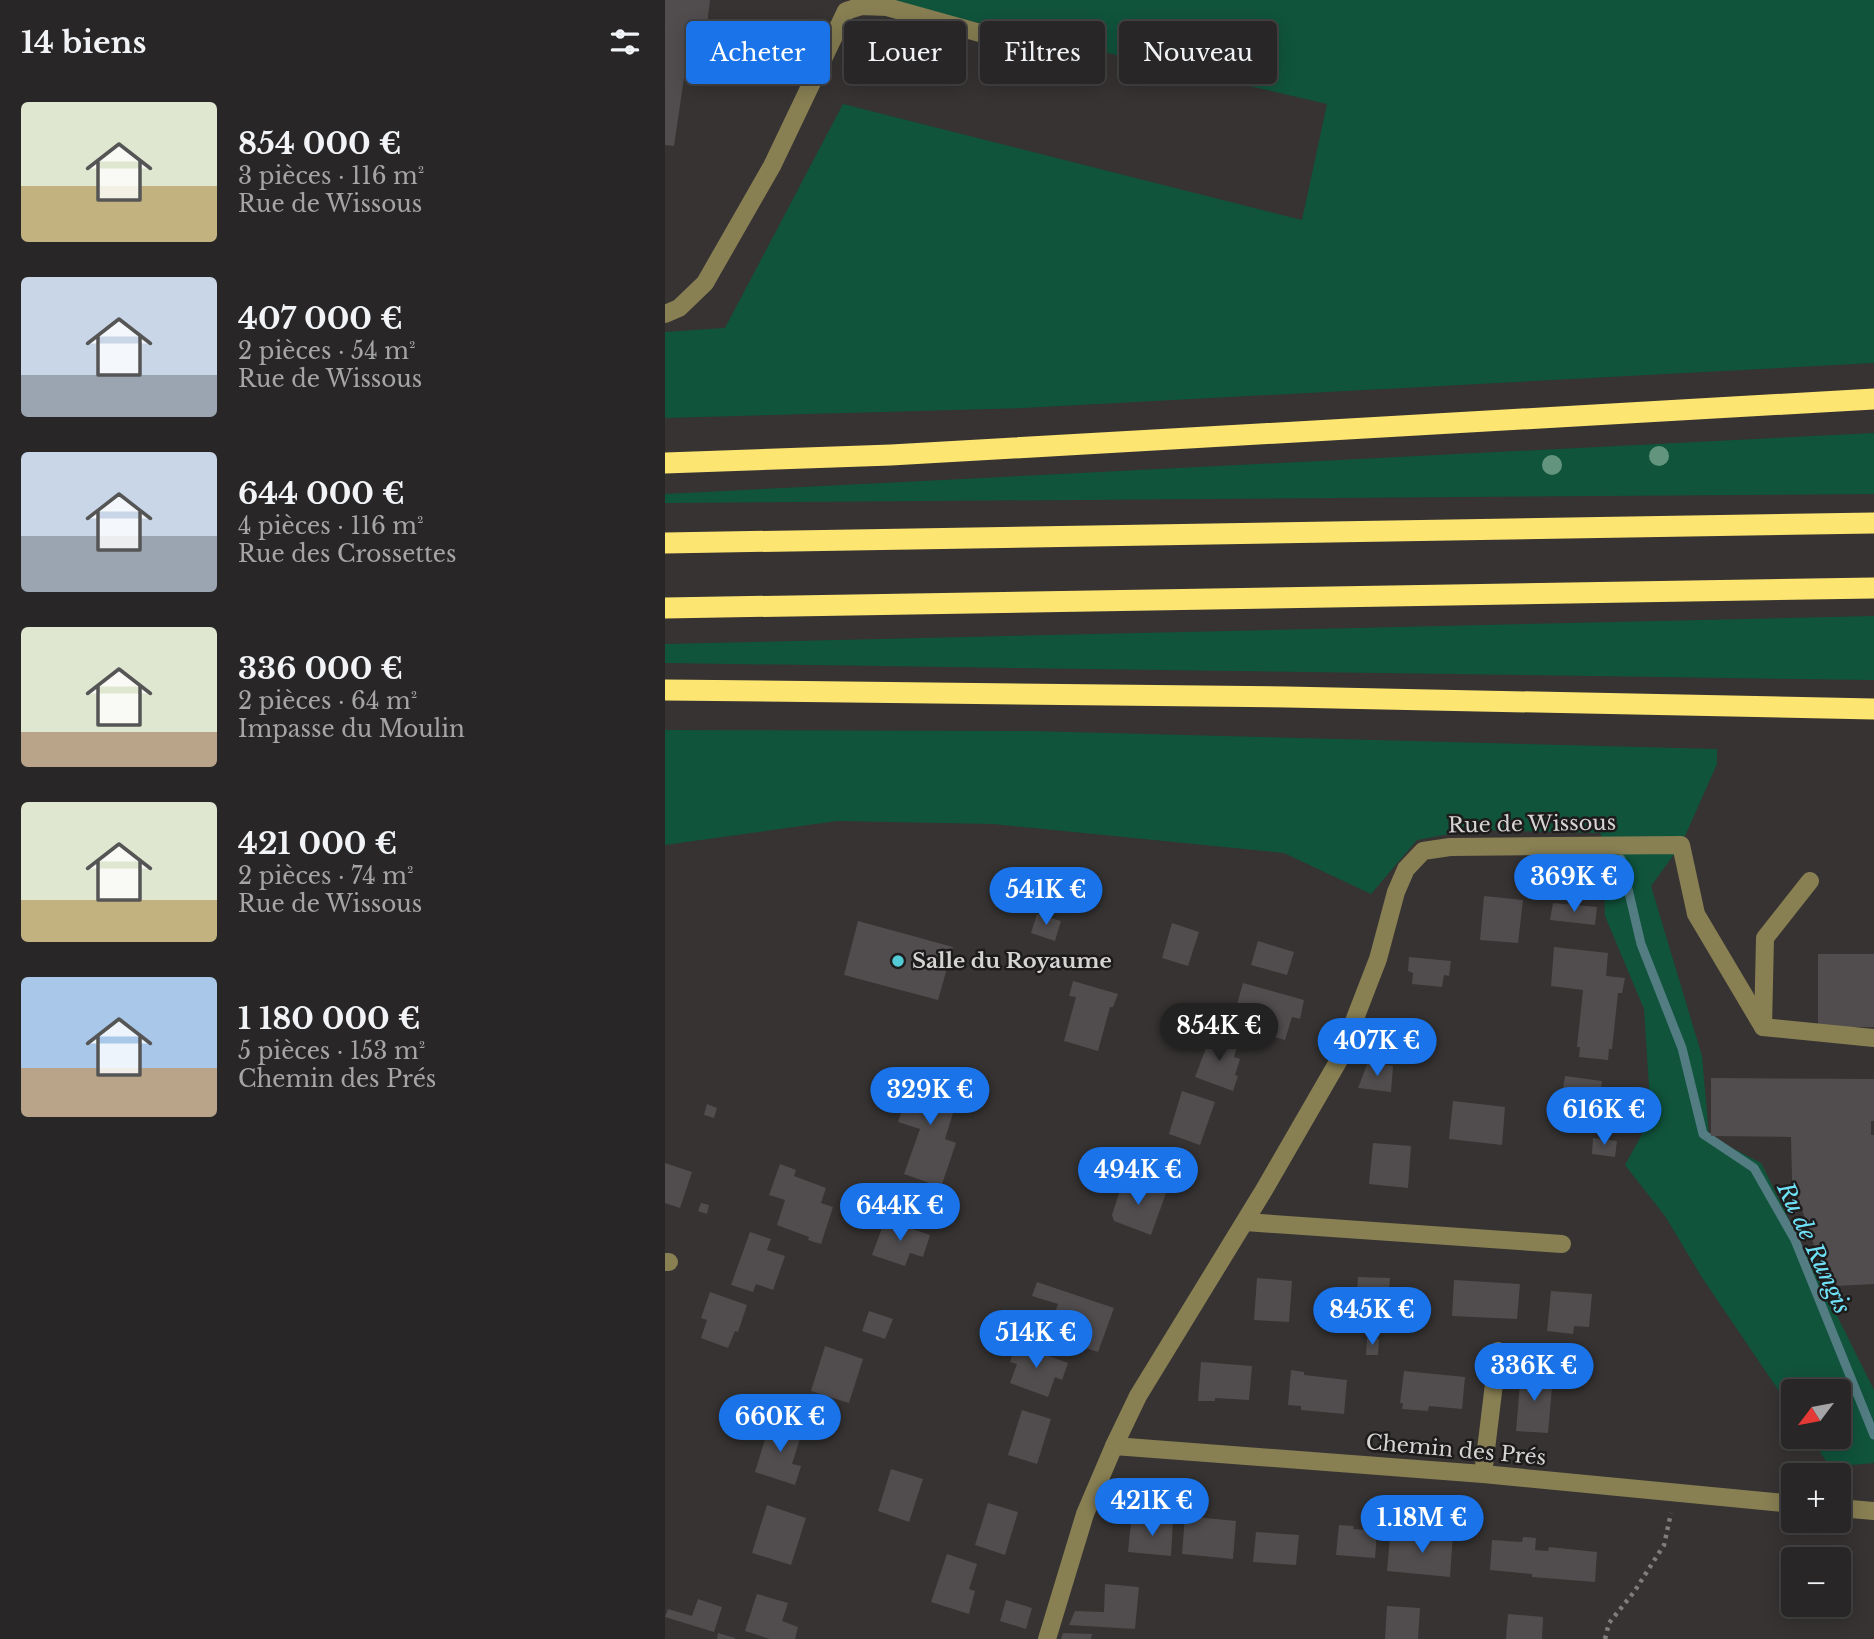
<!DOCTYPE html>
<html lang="fr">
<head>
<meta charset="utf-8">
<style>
	body { margin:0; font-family:"Libre Baskerville",serif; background:#302e2e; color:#f1f3f6; height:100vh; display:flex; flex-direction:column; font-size:26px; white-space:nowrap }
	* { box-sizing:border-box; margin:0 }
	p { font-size:23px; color:#a5a5a7 }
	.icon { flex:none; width:38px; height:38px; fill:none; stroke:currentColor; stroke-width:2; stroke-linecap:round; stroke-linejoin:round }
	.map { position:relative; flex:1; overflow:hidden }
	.sheet { display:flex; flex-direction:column; background:#282626; width:665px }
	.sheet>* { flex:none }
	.top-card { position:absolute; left:21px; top:21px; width:665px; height:63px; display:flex; gap:14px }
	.needle { width:46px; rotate:238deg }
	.buttons { position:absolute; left:1116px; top:1379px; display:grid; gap:14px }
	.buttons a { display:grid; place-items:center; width:70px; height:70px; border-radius:7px; background:#282626; box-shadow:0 4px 18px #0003,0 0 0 2px #444343; font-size:35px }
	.price { position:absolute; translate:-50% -60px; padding:0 16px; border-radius:24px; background:#1a73e8; color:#fff; font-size:23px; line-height:46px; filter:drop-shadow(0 2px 4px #0008) }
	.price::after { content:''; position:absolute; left:50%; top:42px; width:21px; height:16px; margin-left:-10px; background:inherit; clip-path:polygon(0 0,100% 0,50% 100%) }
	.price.on { background:#222; color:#fff }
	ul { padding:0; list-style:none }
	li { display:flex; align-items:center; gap:21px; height:175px; padding:0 21px }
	li span { display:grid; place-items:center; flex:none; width:196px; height:140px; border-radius:7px; color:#555 }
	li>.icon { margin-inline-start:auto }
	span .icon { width:84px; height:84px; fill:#fffc; stroke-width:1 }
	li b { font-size:30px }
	h2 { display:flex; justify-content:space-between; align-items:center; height:84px; padding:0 21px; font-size:30px }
	.tag { padding:0 24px; border-radius:7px; background:#282626; box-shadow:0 4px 18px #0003,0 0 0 2px #444343; font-size:24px; line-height:63px }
	.tag.on { background:#1a73e8; color:#fff }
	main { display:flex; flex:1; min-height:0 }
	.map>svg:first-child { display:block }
	.green { fill:#10543c }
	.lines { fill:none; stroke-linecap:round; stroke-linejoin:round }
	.stream { stroke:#537c83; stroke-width:9 }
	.building { fill:#514d4e }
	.path { stroke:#807e7d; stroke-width:4.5; stroke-dasharray:3.5 5; stroke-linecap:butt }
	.minor { stroke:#887f53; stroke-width:18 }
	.highway { stroke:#fde572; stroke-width:21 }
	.tree { fill:#63957e }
	.poi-dot { fill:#52cbd7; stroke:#1d1b1b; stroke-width:2.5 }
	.labels { text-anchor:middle; stroke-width:5; stroke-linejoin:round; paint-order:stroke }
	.street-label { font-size:21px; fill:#d6d4d3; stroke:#1d1b1b }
	.poi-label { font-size:21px; font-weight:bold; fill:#d6d4d3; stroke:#1d1b1b; text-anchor:start }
	.water-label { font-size:23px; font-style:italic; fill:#6ee1f6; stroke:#1d1b1b }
</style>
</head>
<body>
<main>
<section class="sheet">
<h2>14 biens<svg class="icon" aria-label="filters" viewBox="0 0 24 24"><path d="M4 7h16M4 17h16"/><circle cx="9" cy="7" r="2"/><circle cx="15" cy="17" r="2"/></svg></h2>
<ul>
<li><span style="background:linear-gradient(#dfe7d0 60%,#c2b280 0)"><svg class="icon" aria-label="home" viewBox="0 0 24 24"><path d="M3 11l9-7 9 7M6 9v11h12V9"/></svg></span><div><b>854 000 €</b><p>3 pièces · 116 m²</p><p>Rue de Wissous</p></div></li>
<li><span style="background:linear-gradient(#c9d6e8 70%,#9aa5b1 0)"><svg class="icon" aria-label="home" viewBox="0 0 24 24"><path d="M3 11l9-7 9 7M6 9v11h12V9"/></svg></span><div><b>407 000 €</b><p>2 pièces · 54 m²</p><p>Rue de Wissous</p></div></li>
<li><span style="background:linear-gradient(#c9d6e8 60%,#9aa5b1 0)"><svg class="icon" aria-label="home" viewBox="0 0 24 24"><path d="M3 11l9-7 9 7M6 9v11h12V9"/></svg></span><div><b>644 000 €</b><p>4 pièces · 116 m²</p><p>Rue des Crossettes</p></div></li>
<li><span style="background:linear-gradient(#dfe7d0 75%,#b9a48a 0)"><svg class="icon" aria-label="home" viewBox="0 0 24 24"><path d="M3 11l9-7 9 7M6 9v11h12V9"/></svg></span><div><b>336 000 €</b><p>2 pièces · 64 m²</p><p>Impasse du Moulin</p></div></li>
<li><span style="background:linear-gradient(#dfe7d0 70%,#c2b280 0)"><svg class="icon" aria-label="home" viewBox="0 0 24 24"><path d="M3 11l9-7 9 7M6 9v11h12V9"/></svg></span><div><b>421 000 €</b><p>2 pièces · 74 m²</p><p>Rue de Wissous</p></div></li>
<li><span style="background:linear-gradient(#a9c7e8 65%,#b9a48a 0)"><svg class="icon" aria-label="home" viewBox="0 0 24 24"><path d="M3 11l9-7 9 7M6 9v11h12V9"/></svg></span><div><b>1 180 000 €</b><p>5 pièces · 153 m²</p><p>Chemin des Prés</p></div></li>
</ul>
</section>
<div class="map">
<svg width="1209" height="1639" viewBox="0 0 1209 1639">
	<rect width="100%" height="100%" fill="#363332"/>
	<g class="green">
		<polygon points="230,0 1209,0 1209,363 358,408 0,418 0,332 60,328 178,104 637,220 662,104 229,3"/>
		<polygon points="1209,433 1209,494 0,503 0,494"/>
		<polygon points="1209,616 1209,680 0,663 0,644"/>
		<polygon points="0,730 366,731 1052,749 1052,764 1016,845 986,886 1037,1056 1044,1136 1096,1163 1209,1390 1209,1463 1165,1467 1145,1437 1174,1437 1174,1391 1129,1391 1129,1413 1036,1276 1000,1216 960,1165 986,1118 979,1009 940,916 936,833 806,830 752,840 706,894 619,853 328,824 172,821 0,845"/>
	</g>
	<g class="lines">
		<polyline class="stream" points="956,859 976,944 1017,1048 1038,1134 1089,1168 1130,1240 1209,1435"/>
	</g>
	<g class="building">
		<polygon points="0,0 45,0 42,25 27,23 9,146 0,145"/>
		<polygon points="819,896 858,900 853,943 815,940"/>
		<polygon points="888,903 932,907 930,925 885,920"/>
		<polygon points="372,914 396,921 390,941 366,933"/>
		<polygon points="193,921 288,947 273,1000 179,975"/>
		<polygon points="507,923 534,932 523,966 497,958"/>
		<polygon points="593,941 629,952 622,975 586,965"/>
		<polygon points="889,947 943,953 941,976 960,978 957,993 953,993 947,1049 944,1049 943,1060 914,1057 915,1047 912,1047 918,990 886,986"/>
		<rect x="1153" y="954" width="56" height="73"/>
		<polygon points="744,957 786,961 784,976 779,975 777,987 747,984 748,973 743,971"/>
		<polygon points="408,981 453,994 448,1007 445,1007 433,1051 399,1041 411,997 404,996"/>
		<polygon points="578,983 639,1000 635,1019 627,1017 620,1040 566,1025"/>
		<polygon points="546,1035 573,1044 569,1057 575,1059 570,1075 573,1076 568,1091 530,1077"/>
		<polygon points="703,1062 728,1066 726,1092 693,1088"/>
		<polygon points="245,1072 300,1092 293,1111 289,1110 280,1139 291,1143 276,1187 239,1174 255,1129 233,1122 244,1090 239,1088"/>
		<polygon points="900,1076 937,1081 931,1119 894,1114"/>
		<polygon points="1046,1078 1209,1079 1209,1121 1206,1121 1206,1135 1209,1135 1209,1284 1170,1286 1157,1269 1127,1180 1126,1137 1046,1136"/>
		<polygon points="517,1091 550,1102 535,1145 504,1134"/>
		<polygon points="788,1101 840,1107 837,1145 784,1139"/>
		<polygon points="42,1104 52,1108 49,1118 39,1115"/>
		<polygon points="928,1138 952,1141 950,1157 927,1154"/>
		<polygon points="708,1143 746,1146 743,1188 704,1184"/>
		<polygon points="0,1163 27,1172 15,1208 0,1203"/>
		<polygon points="115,1164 131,1170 129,1176 161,1188 156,1203 168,1207 156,1244 143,1240 144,1237 112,1225 120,1200 104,1195"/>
		<polygon points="471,1182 501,1193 486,1235 449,1221 447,1215 456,1187"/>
		<polygon points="36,1203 44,1205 42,1214 33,1211"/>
		<polygon points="220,1220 265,1235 258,1257 245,1253 240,1266 207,1255"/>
		<polygon points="85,1232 106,1239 102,1250 120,1256 108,1290 91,1284 88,1292 66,1285"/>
		<polygon points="693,1277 725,1278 722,1316 717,1316 717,1329 690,1327"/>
		<polygon points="592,1278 627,1281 624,1322 589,1320"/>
		<polygon points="789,1280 855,1284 852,1319 787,1316"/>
		<polygon points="372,1282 449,1308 433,1352 382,1335 393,1304 367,1296"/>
		<polygon points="886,1291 927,1294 924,1327 909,1326 908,1334 882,1331"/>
		<polygon points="45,1292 82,1305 73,1332 70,1331 63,1348 36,1338 42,1320 36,1318"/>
		<polygon points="204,1311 228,1319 220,1339 197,1331"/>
		<polygon points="702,1338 714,1339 713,1355 701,1355"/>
		<polygon points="351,1344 403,1363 397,1380 390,1377 383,1397 345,1383 352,1364 345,1362"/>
		<polygon points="160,1346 198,1359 184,1403 146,1391"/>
		<polygon points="536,1362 587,1366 584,1400 550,1398 550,1401 533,1401"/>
		<polygon points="626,1370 639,1372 639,1375 682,1380 679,1414 636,1410 636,1406 623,1405"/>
		<polygon points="739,1371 800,1377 797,1409 764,1406 763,1411 737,1409 738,1403 735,1403"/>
		<polygon points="856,1372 888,1375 883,1433 851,1431"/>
		<polygon points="357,1410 386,1419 372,1464 343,1455"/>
		<polygon points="105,1423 137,1432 127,1464 136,1466 130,1485 90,1472"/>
		<polygon points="226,1469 258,1479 244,1522 213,1511"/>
		<polygon points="323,1503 353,1512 340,1555 310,1545"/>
		<polygon points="102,1505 141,1518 126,1565 87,1553"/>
		<polygon points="520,1516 571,1521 568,1559 517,1554"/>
		<polygon points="495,1519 508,1520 506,1556 463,1552 466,1522 494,1523"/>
		<polygon points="674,1525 689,1526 688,1529 712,1531 710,1558 671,1555"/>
		<polygon points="775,1528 786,1530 788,1533 785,1577 722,1571 725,1537 770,1541 771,1531"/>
		<polygon points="591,1532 634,1535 631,1565 588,1562"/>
		<polygon points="858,1537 871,1538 870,1550 883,1551 884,1547 932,1552 930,1582 867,1577 867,1574 825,1570 827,1540 857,1542"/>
		<polygon points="282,1554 312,1564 304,1589 310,1591 304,1614 266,1602"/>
		<polygon points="440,1584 474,1587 470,1629 404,1625 410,1611 439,1612"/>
		<polygon points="92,1594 123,1603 117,1621 133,1627 130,1639 105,1639 80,1631"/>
		<polygon points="33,1599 57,1607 49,1632 0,1617 3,1609 27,1616"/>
		<polygon points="341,1600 367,1608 361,1629 335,1621"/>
		<polygon points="722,1606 755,1608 753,1639 720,1639"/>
		<polygon points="843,1614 878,1617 877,1639 841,1639"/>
		<polygon points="53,1633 70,1638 70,1639 52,1639"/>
		<polygon points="398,1633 427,1634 426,1639 396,1639"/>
	</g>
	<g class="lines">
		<polyline class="path" points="940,1639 944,1623 969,1592 999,1545 1006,1513"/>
		<g class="minor">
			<polyline points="0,314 14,308 40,283 107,166 181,11 197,6 222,7 315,33"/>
			<polyline points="1098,1027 1100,938 1145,881"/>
			<polyline points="580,1222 897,1244"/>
			<polyline points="0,1262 4,1262"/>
			<polyline points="449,1446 818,1474 1129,1504"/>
			<polyline points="818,1474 833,1351"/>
			<polyline points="1174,1508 1209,1511"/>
			<polyline points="382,1639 420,1514 449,1446 473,1396 599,1190 674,1060 713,959 731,892 741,869 758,851 785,847 1016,845 1031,914 1098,1027 1209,1038"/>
		</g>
		<g class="highway">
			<polyline points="0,463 226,455 1209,399"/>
			<polyline points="0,543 1209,523"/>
			<polyline points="0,608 1209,588"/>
			<polyline points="0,690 622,697 1209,709"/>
		</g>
	</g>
	<g class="tree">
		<circle cx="994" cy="456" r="10"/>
		<circle cx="887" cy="465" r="10"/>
	</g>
	<circle class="poi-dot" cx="233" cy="961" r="7"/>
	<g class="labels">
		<g class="street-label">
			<text transform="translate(867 824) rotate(-1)" y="7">Rue de Wissous</text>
			<text transform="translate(791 1450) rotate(5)" y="7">Chemin des Prés</text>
		</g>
		<g class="poi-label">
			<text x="247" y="968">Salle du Royaume</text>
		</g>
		<g class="water-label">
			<text transform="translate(1149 1248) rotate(65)" y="8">Ru de Rungis</text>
		</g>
	</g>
</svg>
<div class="buttons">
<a><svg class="needle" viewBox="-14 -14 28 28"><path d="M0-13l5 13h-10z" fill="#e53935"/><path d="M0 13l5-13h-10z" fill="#a5a5a7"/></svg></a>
<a>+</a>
<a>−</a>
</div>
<b class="price" style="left:909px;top:914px">369K €</b>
<b class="price" style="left:381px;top:927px">541K €</b>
<b class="price on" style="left:554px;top:1063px">854K €</b>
<b class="price" style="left:712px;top:1078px">407K €</b>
<b class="price" style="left:265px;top:1127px">329K €</b>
<b class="price" style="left:939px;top:1147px">616K €</b>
<b class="price" style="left:473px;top:1207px">494K €</b>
<b class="price" style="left:235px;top:1243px">644K €</b>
<b class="price" style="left:707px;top:1347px">845K €</b>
<b class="price" style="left:371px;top:1370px">514K €</b>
<b class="price" style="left:869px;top:1403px">336K €</b>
<b class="price" style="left:115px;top:1454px">660K €</b>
<b class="price" style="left:487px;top:1538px">421K €</b>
<b class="price" style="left:757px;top:1555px">1.18M €</b>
<div class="top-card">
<a class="tag on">Acheter</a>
<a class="tag">Louer</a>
<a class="tag">Filtres</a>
<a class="tag">Nouveau</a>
</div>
</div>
</main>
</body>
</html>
